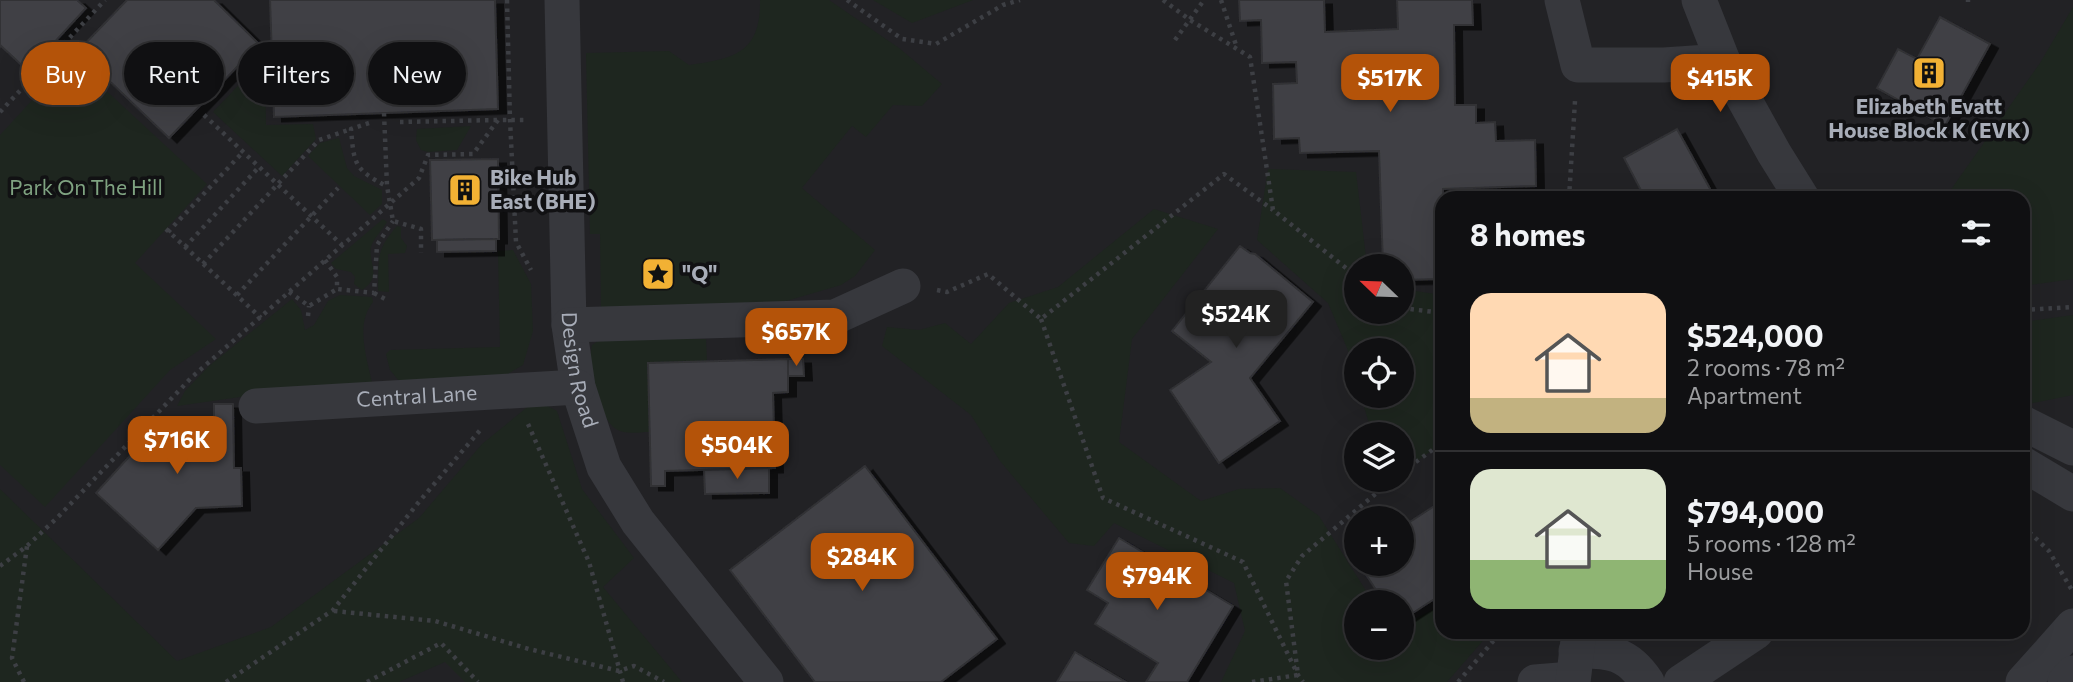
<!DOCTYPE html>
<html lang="en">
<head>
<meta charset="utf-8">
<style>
	body { margin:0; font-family:Commissioner,sans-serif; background:#1e1e20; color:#f1f3f6; height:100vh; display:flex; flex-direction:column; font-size:26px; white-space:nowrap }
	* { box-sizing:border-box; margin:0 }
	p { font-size:23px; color:#9c9d9f }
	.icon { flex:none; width:38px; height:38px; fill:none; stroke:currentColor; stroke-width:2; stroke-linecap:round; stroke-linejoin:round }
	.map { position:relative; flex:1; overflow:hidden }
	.panel { position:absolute; left:1435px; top:191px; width:595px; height:448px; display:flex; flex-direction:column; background:#101012; border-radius:21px; box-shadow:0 7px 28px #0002,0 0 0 2px #303032 }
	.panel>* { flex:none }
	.banner { position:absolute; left:21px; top:42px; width:665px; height:63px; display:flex; gap:14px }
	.needle { width:46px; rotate:293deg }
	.controls { position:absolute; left:1344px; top:254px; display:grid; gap:14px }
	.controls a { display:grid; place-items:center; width:70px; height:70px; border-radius:50%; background:#101012; box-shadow:0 7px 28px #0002,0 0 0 2px #303032; font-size:35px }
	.price { position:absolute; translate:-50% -60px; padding:0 16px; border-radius:14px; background:#b45309; color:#fff; font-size:23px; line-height:46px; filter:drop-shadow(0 2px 4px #0008) }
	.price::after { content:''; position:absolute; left:50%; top:42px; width:21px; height:16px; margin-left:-10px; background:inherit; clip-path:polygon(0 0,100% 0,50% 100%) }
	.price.current { background:#222; color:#fff }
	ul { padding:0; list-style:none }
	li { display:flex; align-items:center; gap:21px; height:175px; padding:0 35px }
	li+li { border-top:2px solid #303032 }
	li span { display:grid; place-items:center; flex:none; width:196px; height:140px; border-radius:21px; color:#555 }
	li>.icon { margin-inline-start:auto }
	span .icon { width:84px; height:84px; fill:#fffc; stroke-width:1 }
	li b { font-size:30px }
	h2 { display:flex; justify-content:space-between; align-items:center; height:84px; padding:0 35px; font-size:30px }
	.tag { padding:0 24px; border-radius:32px; background:#101012; box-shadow:0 7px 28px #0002,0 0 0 2px #303032; font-size:24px; line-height:63px }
	.tag.current { background:#b45309; color:#fff }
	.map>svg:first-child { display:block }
	.built { fill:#222225; fill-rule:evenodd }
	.green { fill:#1e261f }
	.building { fill:#404145; stroke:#303034; stroke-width:2; filter:url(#shadow) }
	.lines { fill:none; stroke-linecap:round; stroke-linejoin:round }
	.path { stroke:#3d3f44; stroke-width:4.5; stroke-dasharray:3.5 5; stroke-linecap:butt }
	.minor { stroke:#37383d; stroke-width:35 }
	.labels { text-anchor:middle; stroke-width:7; stroke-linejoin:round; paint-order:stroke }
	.poi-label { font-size:21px; font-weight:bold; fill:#a8adb8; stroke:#111113; text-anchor:start }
	.park-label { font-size:21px; fill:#7fa381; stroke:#111113 }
	.street-label { font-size:21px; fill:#a8adb8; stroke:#111113 }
</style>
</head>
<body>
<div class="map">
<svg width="2073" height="682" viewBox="0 0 2073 682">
	<defs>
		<filter id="shadow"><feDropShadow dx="8" dy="4.5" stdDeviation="0" flood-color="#0009"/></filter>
	</defs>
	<rect width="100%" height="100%" fill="#161618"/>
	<path class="built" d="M0,0H2073V682H0ZM1442,198H2023V632H1442ZM1356,266H1402V312H1356ZM1356,350H1402V396H1356ZM1356,434H1402V480H1356ZM1356,518H1402V564H1356ZM1356,602H1402V648H1356Z"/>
	<g class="green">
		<path d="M760,0H829L899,48L942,84L922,106L893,105L866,137L852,126L802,188L875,250L855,276L841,285L769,306L601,311L600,234H590L586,53L669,51L689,65C734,59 761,53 760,0Z"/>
		<polygon points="873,0 973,0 912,23"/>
		<polygon points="2073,7 2073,279 2023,286 2023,198 1945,198 2040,63"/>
		<polygon points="265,44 266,125 313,124 316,139 282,176 213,112 252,71 249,62"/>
		<polygon points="71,58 207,184 135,263 216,339 170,370 45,507 0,465 0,135"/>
		<polygon points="471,126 457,150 428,152 421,150 416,140 417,129"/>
		<polygon points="339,138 347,168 354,176 382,190 382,204 370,215 308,156 320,143"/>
		<polygon points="1268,169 1356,172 1367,266 1356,266 1356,312 1402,312 1402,289 1442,295 1442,443 1402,472 1402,434 1372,434 1361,396 1402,396 1402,350 1356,350 1356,380 1347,348 1328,303 1257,240"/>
		<polygon points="1154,209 1218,229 1132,339 1119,442 1201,501 1239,489 1280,488 1319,516 1373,602 1356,602 1356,648 1402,648 1402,625 1442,605 1442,632 1487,632 1488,635 1447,682 1221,682 1245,631 1234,583 1114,523 1094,546 1069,543 1000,461 971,415 882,346 887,327 919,330 945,323 971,344 1009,303 1058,287"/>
		<path d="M383,219L387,222C383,229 373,239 371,247C368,265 383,276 362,290L354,284L355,277L351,272L336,269L331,263Z"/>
		<path d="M397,226L401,227V238L407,246L405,253L388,254L389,292L378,291C379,259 375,251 397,226Z"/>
		<polygon points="513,250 531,284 533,331 523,365 506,375 400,382 390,370 386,354 390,350 500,347 498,251"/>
		<path d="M340,295L372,297L373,302C354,326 368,360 373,388L268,393L177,406L185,391L209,366L292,299L301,310L305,330L314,325L328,301Z"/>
		<polygon points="2073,315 2073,395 2028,404 2023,400 2023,322"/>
		<path d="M601,339H706L707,362L648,363L649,432C639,432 625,435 616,429C598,418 587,364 592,345Z"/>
		<polygon points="536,400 557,411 582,489 634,558 603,587 682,682 465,682 445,662 399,682 0,682 0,489 177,661 271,627 419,518 482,444"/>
	</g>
	<g class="building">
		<polygon points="0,0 77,0 86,8 28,71 1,46 0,47"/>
		<polygon points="127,0 214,0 259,44 169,138 78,51"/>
		<polygon points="270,0 495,0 498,109 274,117"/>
		<polygon points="1239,0 1324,0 1325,32 1398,29 1397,0 1472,0 1473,25 1454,25 1455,105 1476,105 1476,123 1495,122 1496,141 1535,140 1536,186 1443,189 1442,279 1402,280 1402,266 1383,266 1379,151 1300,153 1299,138 1274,139 1273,84 1297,83 1296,62 1262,63 1261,20 1240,21"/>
		<polygon points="1940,17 1990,44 1945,126 1877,88 1898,49 1917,59"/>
		<polygon points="1677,129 1714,196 1711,198 1645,198 1624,158"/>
		<polygon points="498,159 499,239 432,240 430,160"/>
		<polygon points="496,239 496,251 437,252 437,240"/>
		<polygon points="1240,246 1250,253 1255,254 1313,302 1250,378 1280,421 1219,463 1170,390 1211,362 1172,331"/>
		<polygon points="788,359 788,392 773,393 775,468 665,471 665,486 651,486 648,363"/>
		<polygon points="788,359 803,359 804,376 788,376"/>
		<polygon points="214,404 233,404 234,468 241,468 242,506 196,508 158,550 96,493 147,437 166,426 187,419 214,419"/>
		<polygon points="865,466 997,639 941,682 815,682 730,570"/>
		<polygon points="769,468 769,493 705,494 704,470"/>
		<polygon points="1442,501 1442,594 1402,620 1402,602 1384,602 1359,564 1402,564 1402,527"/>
		<polygon points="1119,538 1233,606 1187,682 1146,682 1158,663 1095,624 1108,603 1087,590"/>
		<polygon points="1075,652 1126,682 1057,682"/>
	</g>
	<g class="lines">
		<g class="path">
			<polyline points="507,0 510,120 516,242 531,270"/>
			<polyline points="847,0 902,39 936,44 1003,5 1020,0"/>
			<polyline points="1163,0 1190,20 1250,57 1273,210 1356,276"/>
			<polyline points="1221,0 1237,48"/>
			<polyline points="1968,2 1968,0"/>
			<polyline points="1175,40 1204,0"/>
			<polyline points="0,112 105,0"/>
			<polyline points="384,113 387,186 393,221 421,229 421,253"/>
			<polyline points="204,115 342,245"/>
			<polyline points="400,122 497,120"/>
			<path d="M369,123L351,129C354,164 354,169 386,186"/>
			<polyline points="1569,198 1575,101"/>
			<polyline points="166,229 261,318"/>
			<polyline points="168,232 243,152"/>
			<polyline points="185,247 259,167"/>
			<polyline points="325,260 337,277 337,289 374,293 377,245 393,221"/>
			<polyline points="203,264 319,140 351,129"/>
			<polyline points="937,290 947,292 988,274 1041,319 1224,174 1273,210"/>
			<polyline points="289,292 309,306 337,289"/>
			<polyline points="374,293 389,301"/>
			<polyline points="237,295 338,188"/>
			<polyline points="1402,308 1442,313"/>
			<polyline points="2023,310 2073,307"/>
			<polyline points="308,316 309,306"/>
			<polyline points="1041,319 1103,498 1243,562 1298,675 1303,682"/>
			<polyline points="528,424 589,562 623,682"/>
			<polyline points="1402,472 1442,443"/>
			<polyline points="2023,526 2049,551 2073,592"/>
			<polyline points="0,566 27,546 58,517 192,377 419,178 428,155 473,154 498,120 528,120"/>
			<polyline points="334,611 435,621 529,649 619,671 634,666 664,682"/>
			<polyline points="24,682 12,658 27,546"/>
			<polyline points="226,682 333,610 418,503 482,428"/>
			<polyline points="367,682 441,643 478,682"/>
			<polyline points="1252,682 1298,675 1286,581 1302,556 1392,480"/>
			<polyline points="1458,682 1501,632"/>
		</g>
		<g class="minor">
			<path id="s1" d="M562,0L569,325L578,387L604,467L638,522L766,682"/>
			<polyline points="1562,0 1578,65 1664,65 1723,61"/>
			<polyline points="1699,0 1723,61 1774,153 1802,198"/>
			<polyline points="569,325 835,317 903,286"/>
			<path id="s2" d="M256,406L578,387"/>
			<polyline points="2023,423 2073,448"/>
			<polyline points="2023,464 2073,494"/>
			<path d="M1576,651C1609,650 1628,653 1647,682"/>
			<polyline points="1535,682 1572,679"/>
			<polyline points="1573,682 1579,632"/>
			<polyline points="1681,682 1756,632"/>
			<polyline points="2023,682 2073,626"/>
			<polyline points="2065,682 2073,673"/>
		</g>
	</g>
	<defs>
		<symbol id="building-square" viewBox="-11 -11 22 22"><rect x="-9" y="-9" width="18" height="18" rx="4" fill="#f2b134" stroke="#111113"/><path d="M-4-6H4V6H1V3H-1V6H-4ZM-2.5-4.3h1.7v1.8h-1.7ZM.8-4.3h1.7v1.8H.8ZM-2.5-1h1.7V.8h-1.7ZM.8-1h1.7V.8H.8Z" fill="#111"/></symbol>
		<symbol id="sight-square" viewBox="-11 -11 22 22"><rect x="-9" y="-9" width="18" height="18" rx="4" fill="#f2b134" stroke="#111113"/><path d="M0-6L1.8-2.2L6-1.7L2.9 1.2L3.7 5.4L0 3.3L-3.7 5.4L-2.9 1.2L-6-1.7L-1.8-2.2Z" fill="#111"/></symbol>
	</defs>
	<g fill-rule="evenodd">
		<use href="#building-square" x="1910" y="54" width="38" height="38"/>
		<use href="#building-square" x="446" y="171" width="38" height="38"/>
		<use href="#sight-square" x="639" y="255" width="38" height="38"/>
	</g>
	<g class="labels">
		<g class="poi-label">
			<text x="1929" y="114" text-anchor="middle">Elizabeth Evatt<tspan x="1929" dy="24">House Block K (EVK)</tspan></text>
			<text x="490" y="185">Bike Hub<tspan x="490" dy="24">East (BHE)</tspan></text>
			<text x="682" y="281">"Q"</text>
		</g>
		<g class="park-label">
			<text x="86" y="195">Park On The Hill</text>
		</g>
		<g class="street-label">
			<text dy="7" stroke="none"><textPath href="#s1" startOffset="371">Design Road</textPath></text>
			<text dy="7" stroke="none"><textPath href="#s2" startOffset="161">Central Lane</textPath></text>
		</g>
	</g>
</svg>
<div class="controls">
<a><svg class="needle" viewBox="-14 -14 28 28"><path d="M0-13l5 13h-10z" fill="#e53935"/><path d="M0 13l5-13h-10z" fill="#9c9d9f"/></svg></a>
<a><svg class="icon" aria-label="locate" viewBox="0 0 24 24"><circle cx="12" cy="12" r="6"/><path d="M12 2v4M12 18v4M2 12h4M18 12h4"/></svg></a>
<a><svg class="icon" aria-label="layers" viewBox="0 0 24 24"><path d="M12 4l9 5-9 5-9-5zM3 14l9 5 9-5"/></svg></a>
<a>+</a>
<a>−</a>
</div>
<b class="price" style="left:1390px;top:114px">$517K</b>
<b class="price" style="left:1720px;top:114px">$415K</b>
<b class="price current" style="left:1236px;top:350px">$524K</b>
<b class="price" style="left:796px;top:368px">$657K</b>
<b class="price" style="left:177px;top:476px">$716K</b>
<b class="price" style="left:737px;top:481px">$504K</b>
<b class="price" style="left:862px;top:593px">$284K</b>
<b class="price" style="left:1157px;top:612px">$794K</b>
<div class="banner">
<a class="tag current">Buy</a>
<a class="tag">Rent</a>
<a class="tag">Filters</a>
<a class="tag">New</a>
</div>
<section class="panel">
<h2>8 homes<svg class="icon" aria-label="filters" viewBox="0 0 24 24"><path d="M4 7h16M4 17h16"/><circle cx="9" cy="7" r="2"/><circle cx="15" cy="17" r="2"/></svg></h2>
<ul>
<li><span style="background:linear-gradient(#ffd9b3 75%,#c2b280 0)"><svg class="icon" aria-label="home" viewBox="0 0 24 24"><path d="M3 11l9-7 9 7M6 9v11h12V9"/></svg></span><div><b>$524,000</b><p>2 rooms · 78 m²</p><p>Apartment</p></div></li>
<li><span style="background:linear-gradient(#dfe7d0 65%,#8fb573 0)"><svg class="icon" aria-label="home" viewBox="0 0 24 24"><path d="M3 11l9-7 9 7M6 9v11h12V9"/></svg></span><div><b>$794,000</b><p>5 rooms · 128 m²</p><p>House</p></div></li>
</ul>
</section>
</div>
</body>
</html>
